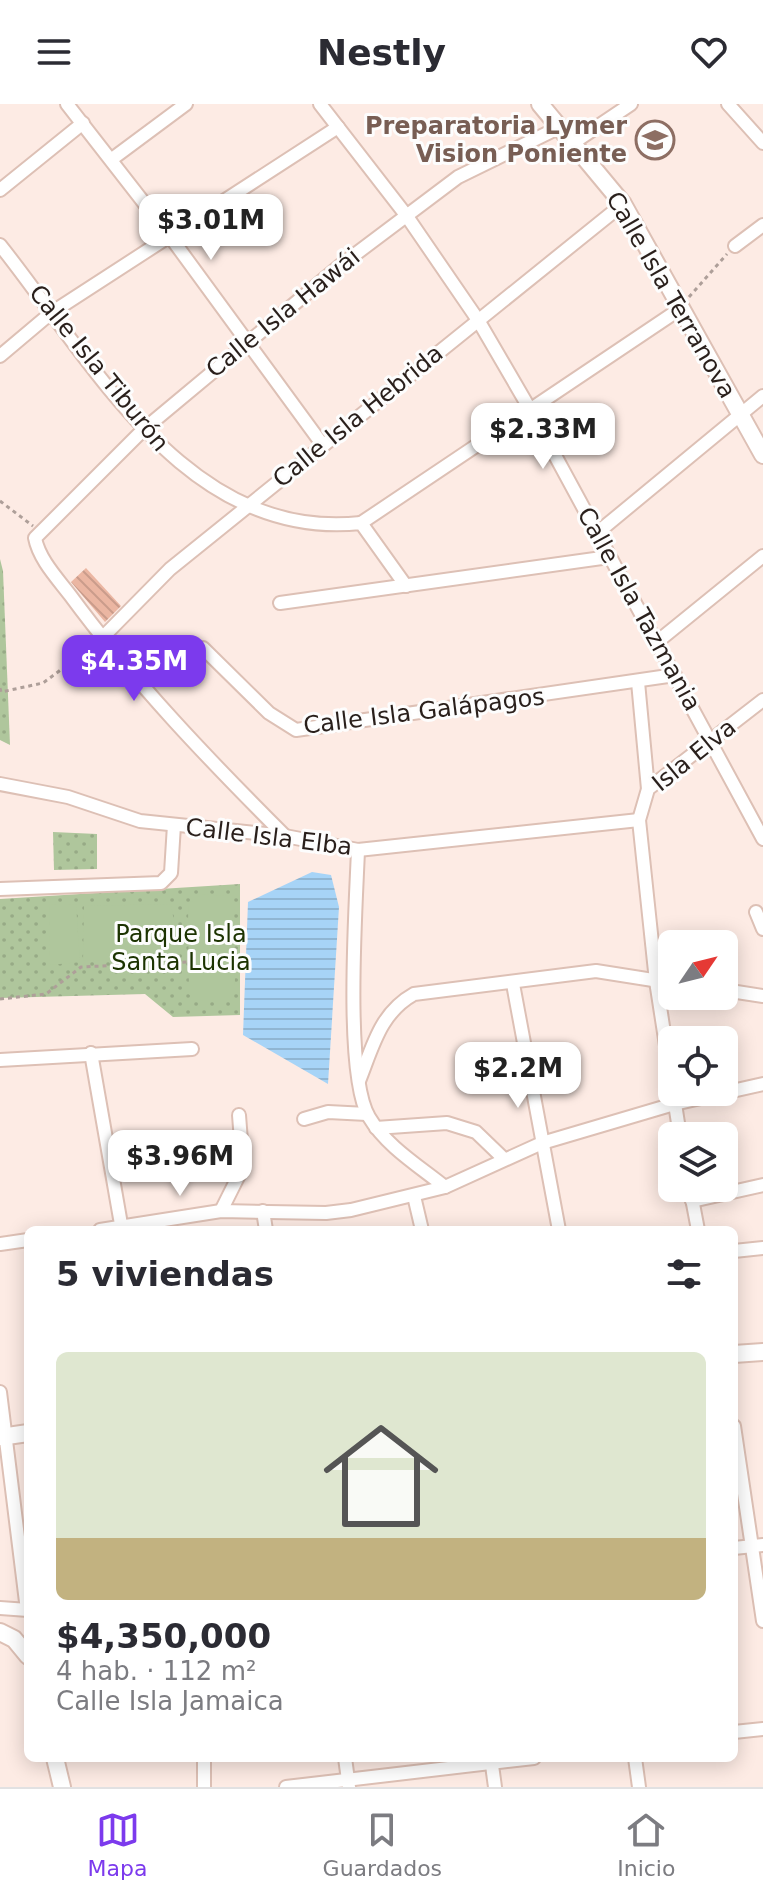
<!DOCTYPE html>
<html lang="es">
<head>
<meta charset="utf-8">
<style>
	body { margin:0; font-family:"DejaVu Sans",sans-serif; background:#f7f7f7; color:#2b2b33; height:100vh; display:flex; flex-direction:column; font-size:30px; white-space:nowrap }
	* { box-sizing:border-box; margin:0 }
	p { font-size:26px; color:#7c7c81 }
	.icon { flex:none; width:44px; height:44px; fill:none; stroke:currentColor; stroke-width:2; stroke-linecap:round; stroke-linejoin:round }
	.map { position:relative; flex:1; overflow:hidden }
	.panel { position:absolute; left:24px; top:1122px; width:714px; height:536px; display:flex; flex-direction:column; background:#fff; border-radius:12px; box-shadow:0 4px 20px #0003 }
	.panel>* { flex:none }
	.needle { width:52px; rotate:55deg }
	.controls { position:absolute; left:658px; top:826px; display:grid; gap:16px }
	.controls a { display:grid; place-items:center; width:80px; height:80px; border-radius:12px; background:#fff; box-shadow:0 4px 20px #0003; font-size:40px }
	.price { position:absolute; translate:-50% -68px; padding:0 18px; border-radius:16px; background:#fff; color:#222; font-size:26px; line-height:52px; filter:drop-shadow(0 2px 4px #0008) }
	.price::after { content:''; position:absolute; left:50%; top:48px; width:24px; height:18px; margin-left:-12px; background:inherit; clip-path:polygon(0 0,100% 0,50% 100%) }
	.price.selected { background:#7c3aed; color:#fff }
	ul { padding:0; list-style:none }
	li { display:grid; align-content:center; gap:16px; height:424px; padding:0 32px }
	li span { display:grid; place-items:center; height:248px; border-radius:12px; color:#555 }
	li>.icon { margin-inline-start:auto }
	span .icon { width:144px; height:144px; fill:#fffc; stroke-width:1 }
	li b { font-size:34px }
	h2 { display:flex; justify-content:space-between; align-items:center; height:96px; padding:0 32px; font-size:34px }
	header { display:flex; justify-content:space-between; align-items:center; height:104px; padding:0 32px; background:#fff; font-size:36px; font-weight:800 }
	.tabs { display:flex; justify-content:space-around; align-items:center; height:112px; border-top:2px solid #e1e1e2; background:#fff; font-size:22px; color:#7c7c81 }
	.tabs a { display:grid; justify-items:center; gap:4px }
	.tabs .selected { color:#7c3aed }
	.map>svg:first-child { display:block }
	.park { fill:url(#park-dots) }
	.pitch { fill:#afc69c }
	.water { fill:url(#water-rules) }
	.building { fill:url(#building-back-hatch) }
	.lines { fill:none; stroke-linecap:round; stroke-linejoin:round }
	.minor-casing { stroke:#ddc0b5; stroke-width:16 }
	.tertiary-casing { stroke:#ddc0b5; stroke-width:20 }
	.path { stroke:#ae9f99; stroke-width:3; stroke-dasharray:4 4; stroke-linecap:butt }
	.minor { stroke:#fff; stroke-width:12 }
	.tertiary { stroke:#fff; stroke-width:16 }
	.labels { text-anchor:middle; stroke-width:6; stroke-linejoin:round; paint-order:stroke }
	.education-label { font-size:24px; font-weight:bold; fill:#785e54; stroke:#fdfdfd; text-anchor:end }
	.street-label { font-size:24px; fill:#291f1b; stroke:#fdfdfd }
	.park-label { font-size:24px; fill:#1c3301; stroke:#fdfdfd }
</style>
</head>
<body>
<header><svg class="icon" aria-label="menu" viewBox="0 0 24 24"><path d="M4 6h16M4 12h16M4 18h16"/></svg>Nestly<svg class="icon" aria-label="heart" viewBox="0 0 24 24"><path d="M12 20l-8-8c-3-5 5-10 8-4 3-6 11-1 8 4z"/></svg></header>
<div class="map">
<svg width="763" height="1683" viewBox="0 0 763 1683">
	<defs>
		<pattern id="park-dots" width="8" height="8" patternUnits="userSpaceOnUse" patternTransform="scale(2)"><rect width="8" height="8" fill="#afc69c"/><path d="M2 2h.1M6 6h.1" fill="none" stroke="#97aa86" stroke-width="1.8" stroke-linecap="round"/></pattern>
		<pattern id="water-rules" width="6" height="5" patternUnits="userSpaceOnUse" patternTransform="scale(2)"><rect width="6" height="5" fill="#a7d4f7"/><path d="M0 2.5h6" fill="none" stroke="#90b6d3"/></pattern>
		<pattern id="building-back-hatch" width="6" height="6" patternUnits="userSpaceOnUse" patternTransform="scale(2)"><rect width="6" height="6" fill="#ebb6a2"/><path d="M-1 5l2 2M0 0l6 6M5-1l2 2" fill="none" stroke="#ca9c8b"/></pattern>
	</defs>
	<rect width="100%" height="100%" fill="#fdebe4"/>
	<g class="park">
		<polygon points="0,455 3,467 10,641 0,636"/>
		<polygon points="53,728 97,730 97,765 54,766"/>
		<polygon points="240,780 240,911 173,913 145,890 0,894 0,795"/>
	</g>
	<g class="pitch">
		<polygon points="202,790 226,792 234,803 235,884 222,897 196,897 189,890 188,800"/>
		<polygon points="76,800 80,858 50,861 49,801"/>
		<polygon points="171,800 180,853 83,857 84,802"/>
	</g>
	<polygon class="water" points="312,768 331,771 339,803 328,980 243,931 248,798"/>
	<polygon class="building" points="86,464 121,502 105,518 71,478"/>
	<g class="lines">
		<defs>
			<g id="minor">
				<polyline points="67,0 169,131 322,340"/>
				<polyline points="320,0 406,111 478,216 531,307 763,735"/>
				<polyline points="728,0 763,39"/>
				<polyline points="573,39 631,0"/>
				<polyline points="112,55 186,0"/>
				<polyline points="0,86 83,19"/>
				<path d="M0,141C92,256 187,438 361,419L406,482"/>
				<polyline points="735,142 763,121"/>
				<polyline points="0,252 51,209 338,23"/>
				<polyline points="361,419 680,205"/>
				<polyline points="597,429 763,292"/>
				<polyline points="280,499 609,453"/>
				<polyline points="102,534 170,465 623,100"/>
				<polyline points="657,538 763,452"/>
				<polyline points="203,544 269,609 296,626 675,571"/>
				<polyline points="638,578 648,685"/>
				<polyline points="0,680 68,693 140,717 285,732 358,746 639,716"/>
				<path d="M285,732C209,656 134,578 70,491C57,474 39,455 35,434L143,326L341,161L458,73L560,23"/>
				<path d="M358,746C356,801 344,971 369,1013C386,1042 419,1062 445,1083"/>
				<polyline points="0,785 161,779 171,769 174,721"/>
				<polyline points="756,808 763,825"/>
				<polyline points="513,880 559,1126"/>
				<polyline points="724,886 763,892"/>
				<polyline points="91,949 122,1126"/>
				<polyline points="0,956 192,945"/>
				<path d="M359,977C373,942 380,909 414,890L596,867L672,879"/>
				<polyline points="304,1015 328,1008 367,1010"/>
				<polyline points="376,1024 447,1019 476,1028 503,1054"/>
				<polyline points="680,1032 656,877 639,716 648,685 763,596"/>
				<polyline points="690,1084 698,1126"/>
				<polyline points="414,1092 422,1126"/>
				<polyline points="692,1097 763,1081"/>
				<polyline points="221,1107 243,1063 239,1011"/>
				<polyline points="263,1107 266,1126"/>
				<polyline points="100,1126 221,1107 326,1109 351,1106 445,1083 542,1039 674,1000 763,980"/>
				<polyline points="0,1140 28,1136"/>
				<polyline points="734,1147 763,1144"/>
				<polyline points="0,1288 27,1506"/>
				<polyline points="734,1322 763,1517"/>
				<polyline points="734,1444 763,1441"/>
				<polyline points="0,1504 28,1506"/>
				<polyline points="734,1628 763,1625"/>
				<polyline points="345,1654 349,1683"/>
				<polyline points="491,1654 495,1683"/>
				<polyline points="635,1654 639,1683"/>
				<polyline points="204,1683 204,1654"/>
				<polyline points="286,1683 534,1654"/>
			</g>
			<g id="tertiary">
				<polyline points="540,0 623,100 763,351"/>
				<polyline points="734,1250 763,1248"/>
				<polyline points="0,1333 28,1329"/>
				<polyline points="0,1528 14,1535 28,1552"/>
				<polyline points="55,1654 62,1683"/>
			</g>
		</defs>
		<use href="#minor" class="minor-casing"/>
		<use href="#tertiary" class="tertiary-casing"/>
		<g class="path">
			<polyline points="689,193 727,150"/>
			<polyline points="0,397 33,422"/>
			<polyline points="0,584 1,588 43,579 93,542"/>
			<polyline points="0,895 46,890 81,863 188,858"/>
		</g>
		<use href="#minor" class="minor"/>
		<use href="#tertiary" class="tertiary"/>
	</g>
	<defs>
		<symbol id="school-ring" viewBox="-11 -11 22 22"><circle r="9.5" fill="#fdfdfd" stroke="#8d6e63" stroke-width="1.5"/><path d="M0-5L7-2L0 1L-7-2ZM-4 1L0 2.5L4 1V4Q0 6-4 4Z" fill="#8d6e63"/></symbol>
	</defs>
	<g fill-rule="evenodd">
		<use href="#school-ring" x="633" y="14" width="44" height="44"/>
	</g>
	<g class="labels">
		<g class="education-label">
			<text x="627" y="30">Preparatoria Lymer<tspan x="627" dy="28">Vision Poniente</tspan></text>
		</g>
		<g class="street-label">
			<text transform="translate(671 191) rotate(60)" y="8">Calle Isla Terranova</text>
			<text transform="translate(283 209) rotate(-39)" y="8">Calle Isla Hawái</text>
			<text transform="translate(99 264) rotate(51)" y="8">Calle Isla Tiburón</text>
			<text transform="translate(358 312) rotate(-39)" y="8">Calle Isla Hebrida</text>
			<text transform="translate(639 505) rotate(61)" y="8">Calle Isla Tazmania</text>
			<text transform="translate(424 607) rotate(-7)" y="8">Calle Isla Galápagos</text>
			<text transform="translate(694 651) rotate(-39)" y="8">Isla Elva</text>
			<text transform="translate(269 733) rotate(7)" y="8">Calle Isla Elba</text>
		</g>
		<g class="park-label">
			<text x="181" y="838">Parque Isla<tspan x="181" dy="28">Santa Lucia</tspan></text>
		</g>
	</g>
</svg>
<div class="controls">
<a><svg class="needle" viewBox="-14 -14 28 28"><path d="M0-13l5 13h-10z" fill="#e53935"/><path d="M0 13l5-13h-10z" fill="#7c7c81"/></svg></a>
<a><svg class="icon" aria-label="locate" viewBox="0 0 24 24"><circle cx="12" cy="12" r="6"/><path d="M12 2v4M12 18v4M2 12h4M18 12h4"/></svg></a>
<a><svg class="icon" aria-label="layers" viewBox="0 0 24 24"><path d="M12 4l9 5-9 5-9-5zM3 14l9 5 9-5"/></svg></a>
</div>
<b class="price" style="left:211px;top:158px">$3.01M</b>
<b class="price" style="left:543px;top:367px">$2.33M</b>
<b class="price selected" style="left:134px;top:599px">$4.35M</b>
<b class="price" style="left:518px;top:1006px">$2.2M</b>
<b class="price" style="left:180px;top:1094px">$3.96M</b>
<section class="panel">
<h2>5 viviendas<svg class="icon" aria-label="filters" viewBox="0 0 24 24"><path d="M4 7h16M4 17h16"/><circle cx="9" cy="7" r="2"/><circle cx="15" cy="17" r="2"/></svg></h2>
<ul>
<li><span style="background:linear-gradient(#dfe7d0 75%,#c2b280 0)"><svg class="icon" aria-label="home" viewBox="0 0 24 24"><path d="M3 11l9-7 9 7M6 9v11h12V9"/></svg></span><div><b>$4,350,000</b><p>4 hab. · 112 m²</p><p>Calle Isla Jamaica</p></div></li>
</ul>
</section>
</div>
<nav class="tabs">
<a class="selected"><svg class="icon" aria-label="map" viewBox="0 0 24 24"><path d="M3 6l6-2 6 2 6-2v14l-6 2-6-2-6 2zM9 4v14M15 6v14"/></svg>Mapa</a>
<a><svg class="icon" aria-label="saved" viewBox="0 0 24 24"><path d="M7 4h10v16l-5-4-5 4z"/></svg>Guardados</a>
<a><svg class="icon" aria-label="home" viewBox="0 0 24 24"><path d="M3 11l9-7 9 7M6 9v11h12V9"/></svg>Inicio</a>
</nav>
</body>
</html>
